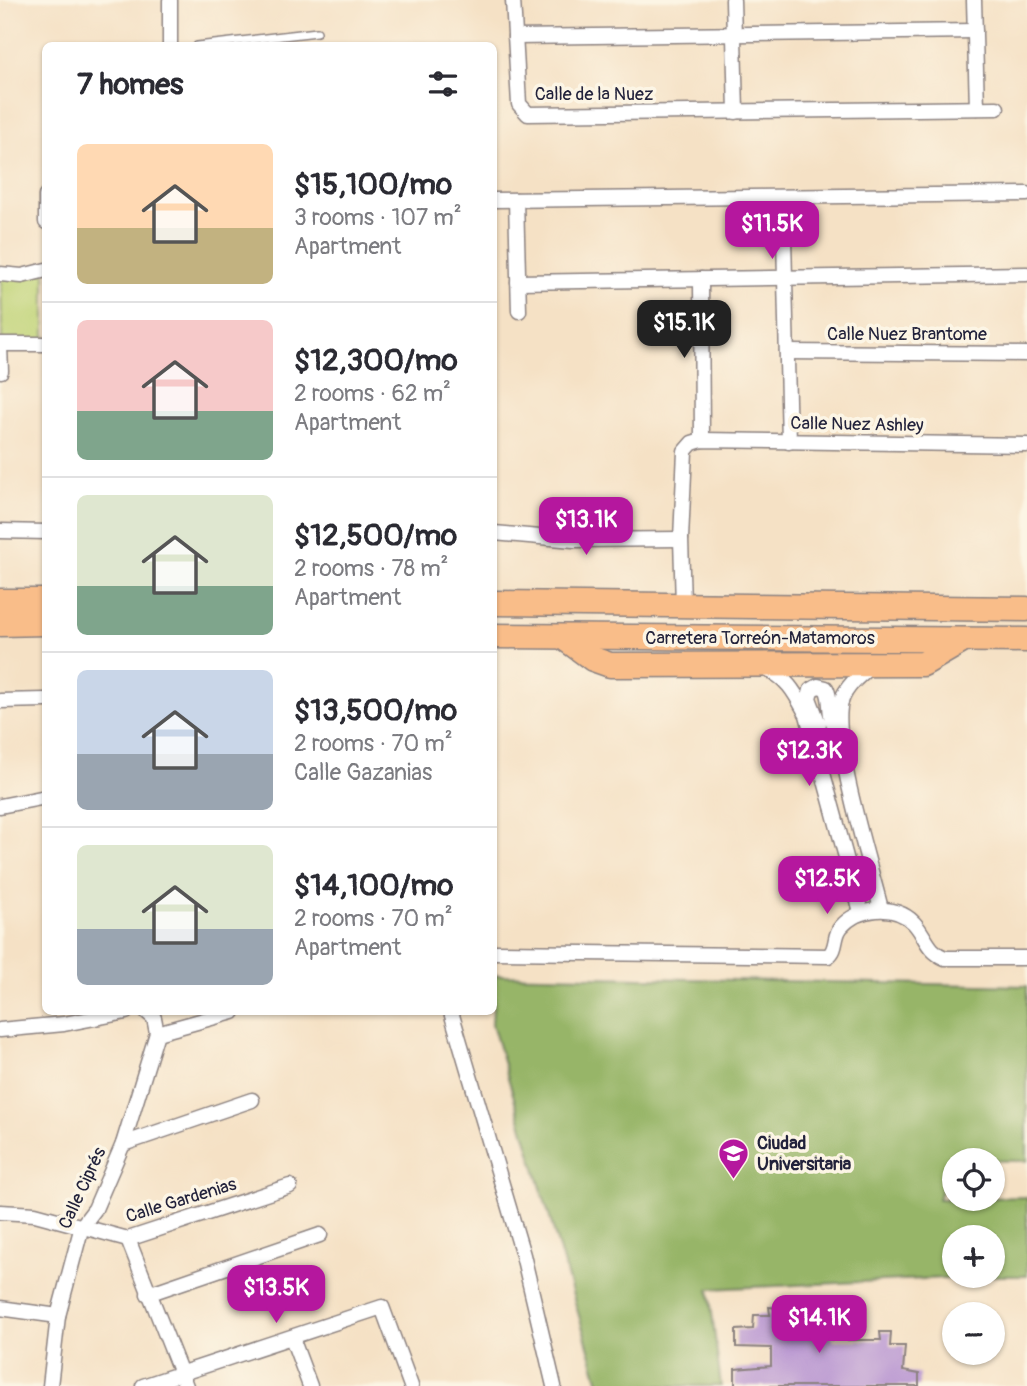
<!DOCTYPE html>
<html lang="en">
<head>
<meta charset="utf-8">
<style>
	body { margin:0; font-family:Pangolin,sans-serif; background:#f2f2f3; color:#2b2b33; height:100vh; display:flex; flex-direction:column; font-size:26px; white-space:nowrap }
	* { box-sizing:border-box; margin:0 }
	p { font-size:23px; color:#7c7c81 }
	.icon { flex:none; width:38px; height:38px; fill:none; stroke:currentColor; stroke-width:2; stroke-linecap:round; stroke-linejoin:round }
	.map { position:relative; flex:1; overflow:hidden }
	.panel { position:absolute; left:42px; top:42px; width:455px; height:973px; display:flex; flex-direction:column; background:#fff; border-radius:10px; box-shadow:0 2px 5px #0004 }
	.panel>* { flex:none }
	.buttons { position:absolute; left:942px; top:1148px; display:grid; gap:14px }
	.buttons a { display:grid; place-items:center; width:63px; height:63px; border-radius:50%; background:#fff; box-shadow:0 2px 5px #0004; font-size:35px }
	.price { position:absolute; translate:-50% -60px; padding:0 16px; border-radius:14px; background:#b5179e; color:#fff; font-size:23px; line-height:46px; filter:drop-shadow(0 2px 4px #0008) }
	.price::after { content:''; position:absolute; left:50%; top:42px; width:21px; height:16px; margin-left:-10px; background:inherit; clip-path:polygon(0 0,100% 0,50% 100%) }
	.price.current { background:#222; color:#fff }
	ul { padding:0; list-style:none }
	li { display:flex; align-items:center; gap:21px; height:175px; padding:0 35px }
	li+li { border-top:2px solid #e1e1e2 }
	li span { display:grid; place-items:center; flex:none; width:196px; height:140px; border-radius:10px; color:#555 }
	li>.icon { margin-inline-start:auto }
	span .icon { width:84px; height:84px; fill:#fffc; stroke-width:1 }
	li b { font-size:30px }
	h2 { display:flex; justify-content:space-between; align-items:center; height:84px; padding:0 35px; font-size:30px }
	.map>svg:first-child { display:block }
	.green { fill:#bfd376; stroke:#707a58; stroke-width:2 }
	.forest { fill:#97b567; stroke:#5c6c51; stroke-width:2 }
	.building { fill:#ba98d2 }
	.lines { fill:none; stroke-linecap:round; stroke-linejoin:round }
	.service-casing { stroke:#8c8280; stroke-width:10 }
	.minor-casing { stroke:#8c8280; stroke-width:17 }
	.trunk-casing { stroke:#8c8280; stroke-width:27 }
	.service { stroke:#fff; stroke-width:7 }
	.minor { stroke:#fff; stroke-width:14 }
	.trunk { stroke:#f9bd89; stroke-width:24 }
	.labels { text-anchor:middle; stroke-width:7; stroke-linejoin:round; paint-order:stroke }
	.street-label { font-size:18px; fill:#22223b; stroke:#fcf5e5 }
	.poi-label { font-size:18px; font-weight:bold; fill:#22223b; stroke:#fcf5e5; text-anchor:start }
</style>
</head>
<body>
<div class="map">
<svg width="1027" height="1386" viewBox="0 0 1027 1386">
	<rect width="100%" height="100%" fill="#fcf5e5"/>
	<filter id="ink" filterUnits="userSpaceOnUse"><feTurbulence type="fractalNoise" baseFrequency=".0143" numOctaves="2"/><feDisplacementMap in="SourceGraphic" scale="14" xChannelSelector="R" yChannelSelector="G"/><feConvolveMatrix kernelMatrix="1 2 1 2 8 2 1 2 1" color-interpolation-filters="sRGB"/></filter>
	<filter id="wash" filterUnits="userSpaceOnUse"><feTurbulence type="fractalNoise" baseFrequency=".00686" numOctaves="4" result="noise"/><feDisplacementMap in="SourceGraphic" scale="28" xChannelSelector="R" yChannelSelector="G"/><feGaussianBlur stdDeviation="1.57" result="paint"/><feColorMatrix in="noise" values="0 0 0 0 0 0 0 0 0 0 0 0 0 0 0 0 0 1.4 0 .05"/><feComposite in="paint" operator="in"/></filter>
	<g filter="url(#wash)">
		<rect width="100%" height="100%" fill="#f5e1c5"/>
		<polygon class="green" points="45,272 45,341 2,342 1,276"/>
		<polygon class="forest" points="495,975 1027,986 1027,1161 952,1160 938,1199 1027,1197 1027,1276 992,1276 992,1237 954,1237 954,1276 989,1276 709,1289 721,1386 600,1386 492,1024"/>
		<g id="blocks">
			<polygon class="building" points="769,1307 813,1312 817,1327 830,1327 833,1340 881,1340 880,1332 891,1332 890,1346 905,1346 903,1371 919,1374 919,1386 735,1386 735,1369 771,1366 771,1348 736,1347 736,1330 753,1329 754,1315 770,1315"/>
		</g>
	</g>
	<g filter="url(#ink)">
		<use href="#blocks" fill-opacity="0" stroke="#8c8280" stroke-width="2"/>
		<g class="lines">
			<defs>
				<polyline id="service" points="197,46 317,32"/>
				<g id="minor">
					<polyline points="170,0 170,46"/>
					<polyline points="513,0 519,104 528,114 997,108"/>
					<polyline points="733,0 736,112"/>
					<polyline points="974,0 977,108"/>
					<polyline points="515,37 975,31"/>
					<polyline points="46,196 46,222"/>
					<polyline points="783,197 789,442"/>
					<polyline points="494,200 1027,194"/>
					<polyline points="516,200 519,311"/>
					<polyline points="0,274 22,276 46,270"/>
					<polyline points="701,279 702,440"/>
					<polyline points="518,282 1027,274"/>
					<polyline points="0,344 46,344"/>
					<polyline points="0,346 1,371"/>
					<polyline points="787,352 1027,354"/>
					<polyline points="0,531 46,532"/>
					<polyline points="494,533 574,540 681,539"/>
					<polyline points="683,605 681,539 685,451 692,443 702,440 1027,445"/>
					<path d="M872,665C860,675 845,687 841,702C831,741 870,864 881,909"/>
					<path d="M765,669C788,677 796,695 807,715L861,912"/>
					<polyline points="0,701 46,700"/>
					<path d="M819,724L809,698L811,690L818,686L826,688C833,701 827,716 836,728"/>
					<polyline points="0,806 46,797"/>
					<path d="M494,952L828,956C838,949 833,936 841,927C858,907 895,903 914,923C926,936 927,951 945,958H1027"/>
					<polyline points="451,1012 523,1255 554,1386"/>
					<polyline points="0,1030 64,1024 126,1012"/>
					<polyline points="157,1033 233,1012"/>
					<polyline points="123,1144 252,1100"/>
					<polyline points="0,1212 35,1214 128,1239 290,1186"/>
					<polyline points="128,1239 186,1386"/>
					<polyline points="148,1294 320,1235"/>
					<polyline points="0,1308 58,1316"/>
					<polyline points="292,1338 310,1386"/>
					<polyline points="50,1386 58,1316 82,1226 95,1209 123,1144 157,1033 154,1018 147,1012"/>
					<polyline points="143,1386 382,1307 411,1386"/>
				</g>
				<g id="trunk">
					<polyline points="0,601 46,601"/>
					<polyline points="494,603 1027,609"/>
					<polyline points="0,624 46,623"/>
					<polyline points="494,636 1027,640"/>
					<polyline points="563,637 593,659 610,665 923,664 964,640"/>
				</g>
			</defs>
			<use href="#service" class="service-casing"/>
			<use href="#minor" class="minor-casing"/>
			<use href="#trunk" class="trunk-casing"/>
			<use href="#service" class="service"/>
			<use href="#minor" class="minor"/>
			<use href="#trunk" class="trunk"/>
		</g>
	</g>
	<defs>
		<symbol id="university-pin" viewBox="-11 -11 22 30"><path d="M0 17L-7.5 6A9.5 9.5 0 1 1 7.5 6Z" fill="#b5179e" stroke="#fcf5e5"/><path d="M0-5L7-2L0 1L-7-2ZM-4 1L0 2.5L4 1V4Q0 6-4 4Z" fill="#fff"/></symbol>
	</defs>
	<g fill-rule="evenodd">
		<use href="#university-pin" x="716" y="1136" width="35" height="47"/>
	</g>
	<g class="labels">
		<g class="street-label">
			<text x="594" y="100">Calle de la Nuez</text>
			<text x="907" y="340">Calle Nuez Brantome</text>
			<text transform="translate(857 424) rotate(1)" y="6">Calle Nuez Ashley</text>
			<text x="760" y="644">Carretera Torreón-Matamoros</text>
			<text transform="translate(82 1188) rotate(-65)" y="6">Calle Ciprés</text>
			<text transform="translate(181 1200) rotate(-17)" y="6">Calle Gardenias</text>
		</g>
		<g class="poi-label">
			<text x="757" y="1149">Ciudad<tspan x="757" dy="21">Universitaria</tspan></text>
		</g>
	</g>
</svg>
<div class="buttons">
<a><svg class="icon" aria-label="locate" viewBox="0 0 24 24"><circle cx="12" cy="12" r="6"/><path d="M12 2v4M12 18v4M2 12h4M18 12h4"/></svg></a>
<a>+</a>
<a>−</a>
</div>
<b class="price" style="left:772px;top:261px">$11.5K</b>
<b class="price current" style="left:684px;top:360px">$15.1K</b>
<b class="price" style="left:586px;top:557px">$13.1K</b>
<b class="price" style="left:809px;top:788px">$12.3K</b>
<b class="price" style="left:827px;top:916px">$12.5K</b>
<b class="price" style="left:276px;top:1325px">$13.5K</b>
<b class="price" style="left:819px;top:1355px">$14.1K</b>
<section class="panel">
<h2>7 homes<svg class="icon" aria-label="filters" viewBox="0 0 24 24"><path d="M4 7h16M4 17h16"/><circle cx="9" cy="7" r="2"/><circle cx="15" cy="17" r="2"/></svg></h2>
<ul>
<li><span style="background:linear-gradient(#ffd9b3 60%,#c2b280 0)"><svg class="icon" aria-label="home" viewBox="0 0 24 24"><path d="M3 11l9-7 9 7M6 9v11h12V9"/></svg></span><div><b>$15,100/mo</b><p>3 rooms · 107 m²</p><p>Apartment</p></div></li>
<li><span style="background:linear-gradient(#f6c9c9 65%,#7fa58c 0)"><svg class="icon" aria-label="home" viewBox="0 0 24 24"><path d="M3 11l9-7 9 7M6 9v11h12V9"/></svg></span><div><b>$12,300/mo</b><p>2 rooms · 62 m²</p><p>Apartment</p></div></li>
<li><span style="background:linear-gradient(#dfe7d0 65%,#7fa58c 0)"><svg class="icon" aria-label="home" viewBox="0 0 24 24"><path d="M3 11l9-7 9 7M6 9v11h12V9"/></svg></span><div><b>$12,500/mo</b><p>2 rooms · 78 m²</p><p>Apartment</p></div></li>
<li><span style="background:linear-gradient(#c9d6e8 60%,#9aa5b1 0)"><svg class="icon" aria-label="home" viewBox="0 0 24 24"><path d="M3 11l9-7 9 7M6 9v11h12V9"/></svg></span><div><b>$13,500/mo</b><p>2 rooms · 70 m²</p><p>Calle Gazanias</p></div></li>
<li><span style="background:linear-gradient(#dfe7d0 60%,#9aa5b1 0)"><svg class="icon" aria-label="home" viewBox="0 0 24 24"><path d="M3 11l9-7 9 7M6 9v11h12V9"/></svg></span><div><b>$14,100/mo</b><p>2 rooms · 70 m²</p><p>Apartment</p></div></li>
</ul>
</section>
</div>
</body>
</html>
